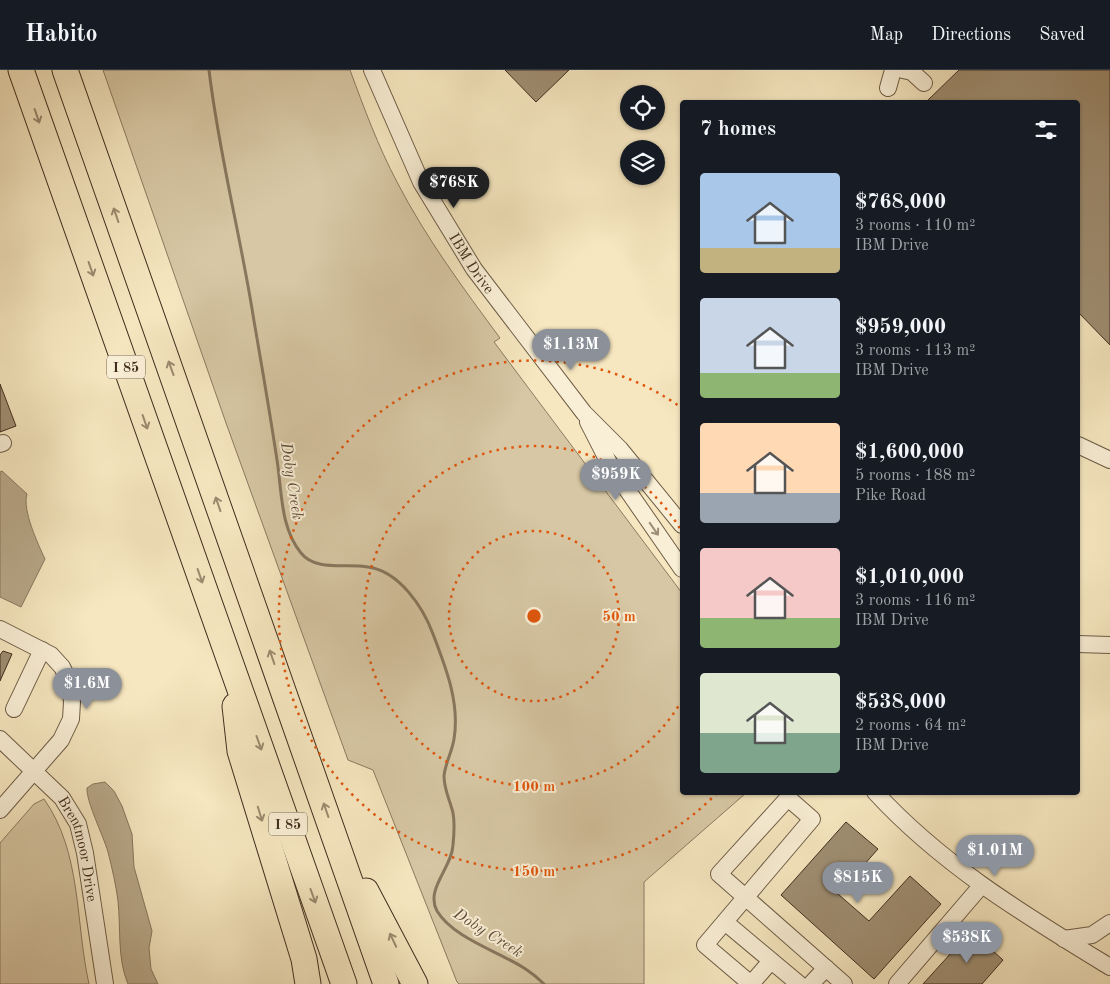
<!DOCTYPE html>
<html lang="en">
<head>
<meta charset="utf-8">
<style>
	body { margin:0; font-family:"Old Standard TT",serif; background:#242831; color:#f1f3f6; height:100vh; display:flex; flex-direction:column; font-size:19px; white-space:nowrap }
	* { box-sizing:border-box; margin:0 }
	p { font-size:16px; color:#9ea1a6 }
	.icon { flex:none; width:28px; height:28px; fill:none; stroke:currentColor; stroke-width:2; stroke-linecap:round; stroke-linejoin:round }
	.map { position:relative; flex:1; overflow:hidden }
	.side { position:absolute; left:680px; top:30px; width:400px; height:695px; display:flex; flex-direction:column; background:#171b24; border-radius:5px; box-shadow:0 1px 4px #0004 }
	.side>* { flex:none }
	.controls { position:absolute; left:620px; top:15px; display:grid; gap:10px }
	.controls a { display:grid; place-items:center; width:45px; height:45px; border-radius:50%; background:#171b24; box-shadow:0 1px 4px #0004; font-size:25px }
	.price { position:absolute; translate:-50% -42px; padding:0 11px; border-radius:18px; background:#8c9099; color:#fff; font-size:16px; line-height:32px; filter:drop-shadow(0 1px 2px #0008) }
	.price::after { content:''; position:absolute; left:50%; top:30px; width:15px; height:11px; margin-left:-8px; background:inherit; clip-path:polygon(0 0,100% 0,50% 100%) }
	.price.active { background:#222; color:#fff }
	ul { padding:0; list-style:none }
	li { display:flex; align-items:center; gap:15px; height:125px; padding:0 20px }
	li span { display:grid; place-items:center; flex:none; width:140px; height:100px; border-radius:5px; color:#555 }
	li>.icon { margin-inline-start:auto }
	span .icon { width:60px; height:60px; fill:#fffc; stroke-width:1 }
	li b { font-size:21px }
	h2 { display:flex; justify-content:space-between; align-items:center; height:60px; padding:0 20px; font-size:21px }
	header { display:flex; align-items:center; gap:30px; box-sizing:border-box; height:70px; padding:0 25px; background:#171b24; border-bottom:1px solid #363941 }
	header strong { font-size:24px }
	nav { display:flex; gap:28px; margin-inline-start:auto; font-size:18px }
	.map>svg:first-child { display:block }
	.green { fill:#d7c7a4; stroke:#8c7a61 }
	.water { fill:#b8a889; stroke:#88775e }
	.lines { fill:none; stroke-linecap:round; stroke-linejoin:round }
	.stream { stroke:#88775e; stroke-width:3 }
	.building { fill:#9f8e72; stroke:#412d1e }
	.minor-casing { stroke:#6e5c46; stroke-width:18 }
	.highway-casing { stroke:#412d1e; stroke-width:27 }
	.minor { stroke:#f9efd6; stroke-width:16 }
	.highway { stroke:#f6e7c0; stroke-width:25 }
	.oneway { stroke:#9c8a6f }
	.oneway2 { stroke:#9d8e7a }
	.ring { fill:none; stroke:#e0570d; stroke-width:2.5; stroke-dasharray:2.5 5 }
	.labels { text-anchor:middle; stroke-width:4; stroke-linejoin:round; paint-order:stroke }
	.shield { fill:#f9efd6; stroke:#786755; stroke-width:1 }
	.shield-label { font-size:14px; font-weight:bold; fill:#412d1e }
	.street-label { font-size:15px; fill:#412d1e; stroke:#f9efd6 }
	.water-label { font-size:16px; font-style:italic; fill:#5f4c39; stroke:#f9efd6 }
	.centre { fill:#e0570d; stroke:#f9efd6; stroke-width:2.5 }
	.ring-label { font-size:15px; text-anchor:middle; font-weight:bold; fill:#e0570d; stroke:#f9efd6; stroke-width:4; stroke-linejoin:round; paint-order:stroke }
</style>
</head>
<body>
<header>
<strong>Habito</strong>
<nav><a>Map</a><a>Directions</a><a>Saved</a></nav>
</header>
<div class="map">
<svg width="1110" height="914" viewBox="0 0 1110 914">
	<rect width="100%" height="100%" fill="#f6e7c0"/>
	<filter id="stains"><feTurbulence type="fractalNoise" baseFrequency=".004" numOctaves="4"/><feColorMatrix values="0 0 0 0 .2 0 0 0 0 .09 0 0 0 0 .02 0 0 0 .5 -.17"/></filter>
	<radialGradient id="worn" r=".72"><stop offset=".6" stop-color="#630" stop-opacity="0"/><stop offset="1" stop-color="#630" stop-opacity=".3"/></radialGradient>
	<g class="green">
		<path d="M103,0H350C364,38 378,76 397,112C426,168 463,218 500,268L494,272L682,523V722L746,723L644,812V914H459L457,912L373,700L348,690L226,353Z"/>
		<path d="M44,729C82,783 75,851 89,914H0V773L34,734Z"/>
	</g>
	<g class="water">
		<path d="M2,401L27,424C22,440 38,474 45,489L21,537L0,527V402Z"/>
		<path d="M105,712L114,721L122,736L132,764L134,797L152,861L149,878L151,899L158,914H128C117,888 121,859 118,831C116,815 112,798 108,782C103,765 86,731 87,718L93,714Z"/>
	</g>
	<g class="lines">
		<path class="stream" d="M209,0C219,85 241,167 254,251C262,297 270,344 277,390C282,421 280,457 301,483C316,502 347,493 368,497C399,501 423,537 433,564C446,598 460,633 454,669C452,682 445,694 444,706C444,720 450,730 453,743C455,753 454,765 453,775C452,798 425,819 437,841C454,869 501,882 527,900C533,904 539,909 544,914"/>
	</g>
	<g class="building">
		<polygon points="505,0 569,0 536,32"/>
		<polygon points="959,0 1110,0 1110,275 1078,242 1078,32 926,32"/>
		<polygon points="0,314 16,356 0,362"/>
		<polygon points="3,581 12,584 0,611 0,585"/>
		<polygon points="846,752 878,779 838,824 869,851 910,806 941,834 874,909 781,825"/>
		<polygon points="971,861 1003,890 982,914 923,914"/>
	</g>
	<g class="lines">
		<defs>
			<g id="minor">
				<path id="s1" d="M372,0L421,112L474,199L584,343L620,379L682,455"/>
				<polyline points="903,0 912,2 924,13"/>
				<polyline points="888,18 893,0"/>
				<polyline points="588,352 610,395 682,499"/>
				<polyline points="0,374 3,373"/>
				<polyline points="1078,375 1110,390"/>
				<polyline points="0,559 51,585 62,597 70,613 72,632 71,649 61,670 0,740"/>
				<polyline points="1078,574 1110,575"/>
				<polyline points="14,639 42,580"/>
				<path id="s2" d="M0,669L62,728L78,754L85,783L105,914"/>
				<path d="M875,722C943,796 1025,845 1110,897"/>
				<polyline points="725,852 799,914"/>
				<polyline points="1064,869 1092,865 1110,853"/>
				<path d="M751,914L705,875C741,833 776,791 812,749L788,728L719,804L844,914"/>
				<polyline points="751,914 771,891"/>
				<polyline points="811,914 826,898"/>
				<polyline points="897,914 981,816"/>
			</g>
			<g id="highway">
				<polyline points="21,0 344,914"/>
				<polyline points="65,0 386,914"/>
				<polyline points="235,636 240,681 304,889 308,914"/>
				<polyline points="366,821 415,914"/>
			</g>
		</defs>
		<use href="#minor" class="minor-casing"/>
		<use href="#highway" class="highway-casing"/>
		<use href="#minor" class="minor"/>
		<use href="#highway" class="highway"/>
	</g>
	<defs><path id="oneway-shaft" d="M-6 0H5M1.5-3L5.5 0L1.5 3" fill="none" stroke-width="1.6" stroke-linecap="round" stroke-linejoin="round" transform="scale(1.25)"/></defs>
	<g class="oneway">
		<use href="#oneway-shaft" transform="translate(37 46) rotate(71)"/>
		<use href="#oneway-shaft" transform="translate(116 145) rotate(-109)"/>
		<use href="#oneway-shaft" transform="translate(91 199) rotate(71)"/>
		<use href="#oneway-shaft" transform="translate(171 298) rotate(-110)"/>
		<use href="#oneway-shaft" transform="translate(145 352) rotate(71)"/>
		<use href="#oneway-shaft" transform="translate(218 434) rotate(-109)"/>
		<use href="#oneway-shaft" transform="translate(200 506) rotate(71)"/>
		<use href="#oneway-shaft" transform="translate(272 587) rotate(-109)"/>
		<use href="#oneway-shaft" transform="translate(259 673) rotate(70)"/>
		<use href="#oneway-shaft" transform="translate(326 740) rotate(-109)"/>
		<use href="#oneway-shaft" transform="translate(260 744) rotate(73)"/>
		<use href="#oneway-shaft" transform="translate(313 826) rotate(70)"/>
		<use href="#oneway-shaft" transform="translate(393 870) rotate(-115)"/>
	</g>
	<use class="oneway2" href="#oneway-shaft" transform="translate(654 459) rotate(55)"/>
	<g class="ring">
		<circle cx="534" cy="546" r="85"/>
		<path d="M682 630A170 170 0 1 1 682 462"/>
		<path d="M717 723A255 255 0 1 1 682 338"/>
	</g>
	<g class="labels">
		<g class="shield">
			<rect x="107" y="285.5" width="38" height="23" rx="4"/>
			<rect x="269" y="742.5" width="38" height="23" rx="4"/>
		</g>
		<g class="shield-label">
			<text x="126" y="302">I 85</text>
			<text x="288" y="759">I 85</text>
		</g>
		<g class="street-label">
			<text dy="5" stroke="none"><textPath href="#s1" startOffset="218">IBM Drive</textPath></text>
			<text dy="5" stroke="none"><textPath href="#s2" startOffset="140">Brentmoor Drive</textPath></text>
		</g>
		<g class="water-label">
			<text transform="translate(293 411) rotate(81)" y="6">Doby Creek</text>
			<text transform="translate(489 862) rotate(32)" y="6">Doby Creek</text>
		</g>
	</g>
	<circle cx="534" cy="546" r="8" class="centre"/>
	<g class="ring-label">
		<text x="619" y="551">50 m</text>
		<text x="534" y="721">100 m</text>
		<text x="534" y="806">150 m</text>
	</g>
	<rect width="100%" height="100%" filter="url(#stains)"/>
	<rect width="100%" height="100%" fill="url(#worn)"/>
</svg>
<div class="controls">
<a><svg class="icon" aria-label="locate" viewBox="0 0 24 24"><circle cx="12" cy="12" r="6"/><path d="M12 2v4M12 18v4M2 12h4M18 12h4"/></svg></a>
<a><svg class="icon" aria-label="layers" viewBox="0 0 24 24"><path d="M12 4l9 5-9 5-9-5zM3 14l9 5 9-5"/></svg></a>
</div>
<b class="price active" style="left:454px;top:139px">$768K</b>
<b class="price" style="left:571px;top:301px">$1.13M</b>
<b class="price" style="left:616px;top:431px">$959K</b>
<b class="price" style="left:87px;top:640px">$1.6M</b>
<b class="price" style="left:995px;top:807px">$1.01M</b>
<b class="price" style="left:858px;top:834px">$815K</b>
<b class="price" style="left:967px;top:894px">$538K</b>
<section class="side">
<h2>7 homes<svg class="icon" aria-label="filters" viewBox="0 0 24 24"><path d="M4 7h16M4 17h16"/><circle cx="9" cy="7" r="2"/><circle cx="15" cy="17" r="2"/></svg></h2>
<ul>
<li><span style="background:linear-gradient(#a9c7e8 75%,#c2b280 0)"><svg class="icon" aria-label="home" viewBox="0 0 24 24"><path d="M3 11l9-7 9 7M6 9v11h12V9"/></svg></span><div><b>$768,000</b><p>3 rooms · 110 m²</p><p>IBM Drive</p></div></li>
<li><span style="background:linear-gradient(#c9d6e8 75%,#8fb573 0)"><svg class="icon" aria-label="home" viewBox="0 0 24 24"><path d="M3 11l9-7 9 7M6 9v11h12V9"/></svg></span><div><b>$959,000</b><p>3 rooms · 113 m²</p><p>IBM Drive</p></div></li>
<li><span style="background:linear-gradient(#ffd9b3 70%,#9aa5b1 0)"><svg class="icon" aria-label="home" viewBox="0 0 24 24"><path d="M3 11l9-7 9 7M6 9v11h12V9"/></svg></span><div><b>$1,600,000</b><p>5 rooms · 188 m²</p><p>Pike Road</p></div></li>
<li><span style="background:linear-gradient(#f6c9c9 70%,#8fb573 0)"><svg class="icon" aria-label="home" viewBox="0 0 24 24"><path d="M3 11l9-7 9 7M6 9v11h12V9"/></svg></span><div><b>$1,010,000</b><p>3 rooms · 116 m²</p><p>IBM Drive</p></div></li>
<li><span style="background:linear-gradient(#dfe7d0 60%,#7fa58c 0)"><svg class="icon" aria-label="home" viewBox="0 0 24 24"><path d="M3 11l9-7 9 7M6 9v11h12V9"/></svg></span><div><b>$538,000</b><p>2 rooms · 64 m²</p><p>IBM Drive</p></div></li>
</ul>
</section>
</div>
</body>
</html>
